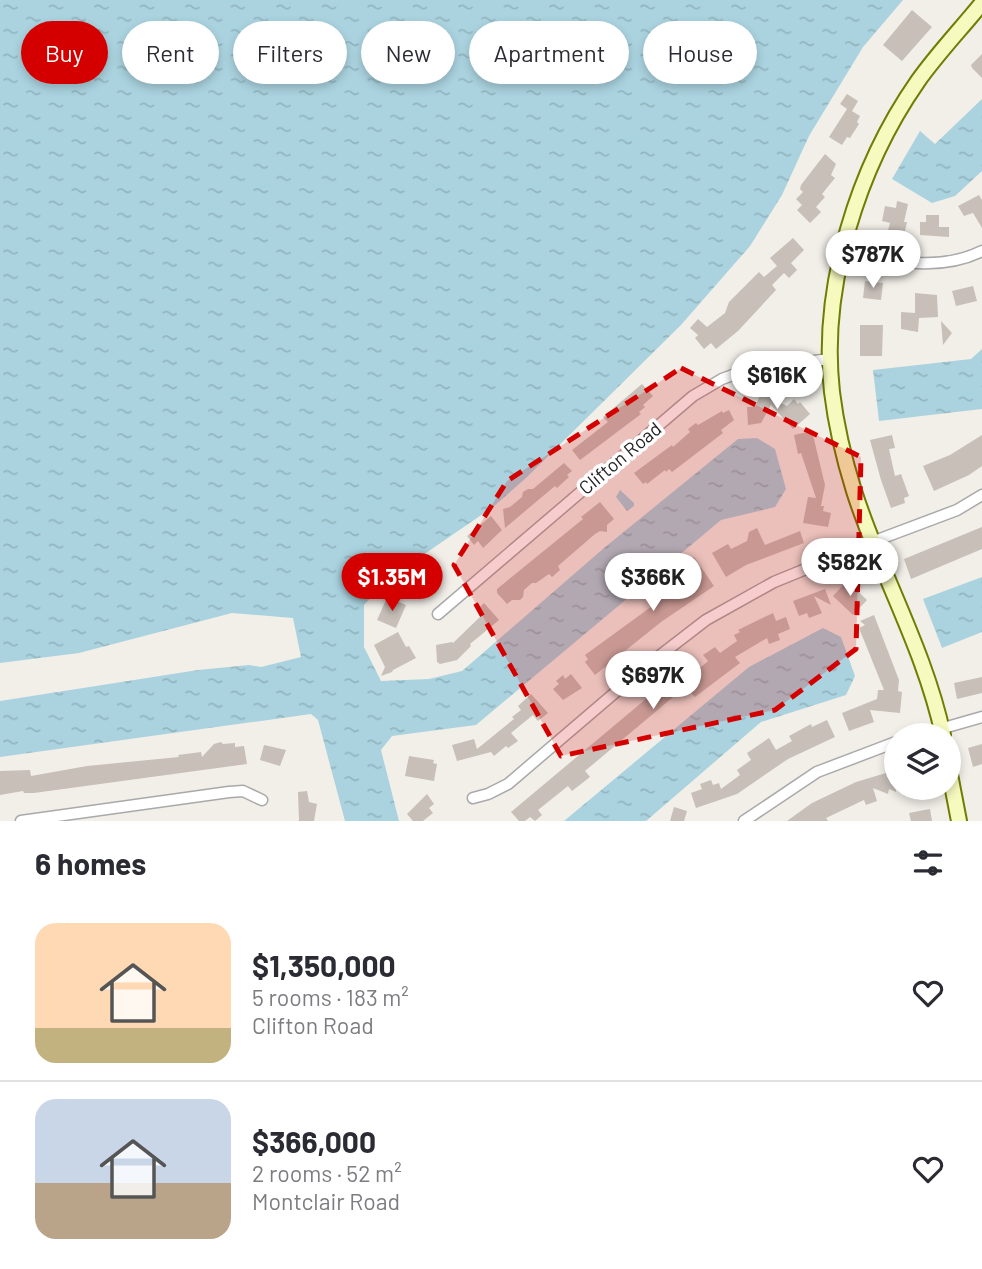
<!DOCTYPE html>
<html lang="en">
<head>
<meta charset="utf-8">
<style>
	body { margin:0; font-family:Barlow,sans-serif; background:#f7f7f7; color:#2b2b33; height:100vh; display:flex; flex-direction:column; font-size:26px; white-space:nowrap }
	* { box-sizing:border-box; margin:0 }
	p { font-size:23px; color:#7c7c81 }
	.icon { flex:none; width:38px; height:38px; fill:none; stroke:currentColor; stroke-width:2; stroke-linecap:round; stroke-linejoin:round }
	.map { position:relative; height:821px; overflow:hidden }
	.sheet { display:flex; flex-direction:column; background:#fff; flex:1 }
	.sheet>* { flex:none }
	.banner { position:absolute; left:21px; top:21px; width:942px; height:63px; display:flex; gap:14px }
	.fabs { position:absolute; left:884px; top:723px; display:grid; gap:14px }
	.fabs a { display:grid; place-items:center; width:77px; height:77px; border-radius:50%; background:#fff; box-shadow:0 4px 10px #0003; font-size:35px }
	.price { position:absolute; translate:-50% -60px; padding:0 16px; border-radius:24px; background:#fff; color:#222; font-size:23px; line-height:46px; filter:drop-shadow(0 2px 4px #0008) }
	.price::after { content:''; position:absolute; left:50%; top:42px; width:21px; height:16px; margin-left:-10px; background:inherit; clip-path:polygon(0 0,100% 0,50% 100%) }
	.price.on { background:#d40000; color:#fff }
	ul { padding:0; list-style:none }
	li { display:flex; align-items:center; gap:21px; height:175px; padding:0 35px }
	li+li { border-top:2px solid #e1e1e2 }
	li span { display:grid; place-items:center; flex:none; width:196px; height:140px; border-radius:21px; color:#555 }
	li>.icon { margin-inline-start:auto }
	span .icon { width:84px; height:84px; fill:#fffc; stroke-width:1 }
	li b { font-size:30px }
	h2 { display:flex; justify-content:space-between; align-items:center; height:84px; padding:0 35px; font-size:30px }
	.chip { padding:0 24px; border-radius:32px; background:#fff; box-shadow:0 4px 10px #0003; font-size:24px; line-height:63px }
	.chip.on { background:#d40000; color:#fff }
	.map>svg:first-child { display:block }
	.water { fill:url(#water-ripples) }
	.building { fill:#c7bfb8 }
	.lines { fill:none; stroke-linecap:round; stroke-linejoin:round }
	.street-casing { stroke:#a9a9a9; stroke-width:13 }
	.secondary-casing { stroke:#707d05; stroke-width:18 }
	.street { stroke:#fff; stroke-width:10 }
	.secondary { stroke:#f7fabf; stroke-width:14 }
	.marked { fill:#d40000; fill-opacity:0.2; stroke:#d40000; stroke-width:5; stroke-dasharray:14 9; stroke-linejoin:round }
	.labels { text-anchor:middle; stroke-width:7; stroke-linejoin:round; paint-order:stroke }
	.street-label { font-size:19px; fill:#222; stroke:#fff }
</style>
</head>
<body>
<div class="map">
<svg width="982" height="821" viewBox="0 0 982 821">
	<defs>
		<pattern id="water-ripples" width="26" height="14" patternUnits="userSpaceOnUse" patternTransform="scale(1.75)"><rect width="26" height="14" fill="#aad3df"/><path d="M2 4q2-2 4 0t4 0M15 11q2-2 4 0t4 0" fill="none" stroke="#92b5bf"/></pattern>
	</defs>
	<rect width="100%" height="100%" fill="#f2efe9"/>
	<g class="water">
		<polygon points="0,0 903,0 863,47 809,136 782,195 750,246 681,325 526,478 493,507 388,579 364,605 364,647 381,681 429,679 462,671 604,548 738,439 757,438 775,449 786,489 775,507 721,520 476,725 392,736 381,750 399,821 345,821 318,720 311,714 0,757 0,701 198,670 249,665 261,667 301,657 293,618 232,613 79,653 0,663"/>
		<polygon points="982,99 982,171 955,196 932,203 892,179 920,131 935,144"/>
		<polygon points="982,349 982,409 879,421 873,370 971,359"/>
		<polygon points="620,490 634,503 634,506 627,511 616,497"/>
		<polygon points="982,577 982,632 942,648 923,599"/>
		<polygon points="823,628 841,637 855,676 846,695 761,722 646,821 564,821 749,667"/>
	</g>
	<g class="building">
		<polygon points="912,10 932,27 902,61 883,45"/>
		<polygon points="982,54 982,78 972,68 971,65"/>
		<polygon points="847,94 858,101 852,111 860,116 857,122 859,124 850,138 847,137 842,145 829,137 847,109 840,104"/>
		<polygon points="825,154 836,164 831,175 835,178 822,194 825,197 816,207 821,212 810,223 797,210 802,205 796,199 803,192 800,189 801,185"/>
		<polygon points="979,195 982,200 982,228 973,213 964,216 958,206"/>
		<polygon points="897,201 908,204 904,222 907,222 903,239 901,238 900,241 886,238 890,223 882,221 885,206 896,208"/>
		<polygon points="926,215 939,215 939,227 949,227 949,237 920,235 920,222 926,222"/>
		<polygon points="793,238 804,250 791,263 797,270 789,278 784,273 772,285 776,290 738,331 716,349 711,343 704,349 695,338 698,335 690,328 698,319 707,327 725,313 729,302 759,272 764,277 777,266 770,258"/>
		<polygon points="865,281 883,283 881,300 863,298"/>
		<polygon points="973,286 977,301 956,306 952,291"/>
		<polygon points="915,293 937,295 938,317 919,318 918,332 901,329 901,312 915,313"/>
		<polygon points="941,321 952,333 943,345"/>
		<polygon points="860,325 883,325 882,356 860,356"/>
		<polygon points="642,384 653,396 643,405 645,407 639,412 641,414 580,460 572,450 608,422 603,417"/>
		<polygon points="761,393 787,406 794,399 798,404 800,402 810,414 793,429 771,405 761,423 748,425 747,407 755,407"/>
		<polygon points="729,410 734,420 721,430 723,433 672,472 669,469 666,472 665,470 647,484 646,482 643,484 634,473 672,445 673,447 690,432 688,429 696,423 698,425 722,411 723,413"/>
		<polygon points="812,431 825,485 821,506 824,506 823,511 831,513 828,527 803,523 808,497 816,498 801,453 798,454 794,435"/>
		<polygon points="892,435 895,448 889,449 895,476 901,474 909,496 904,498 905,503 891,508 881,480 870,440"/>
		<polygon points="982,435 982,466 969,475 934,491 923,466 950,455"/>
		<polygon points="564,463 572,471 567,475 569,477 557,488 555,486 505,528 503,509 510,507 522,497 523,492 528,489 533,489"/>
		<polygon points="600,502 614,519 607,525 607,532 600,531 595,534 558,566 560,570 552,577 549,574 536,583 532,583 524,590 523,597 520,600 512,600 507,604 497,593 497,589 583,519 581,517"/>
		<polygon points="491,516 502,530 483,548 478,541 474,545 467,536"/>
		<polygon points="982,527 982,549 911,579 904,559"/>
		<polygon points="757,528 765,545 800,531 804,543 746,565 726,577 712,553 728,544 731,549 747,541 749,532"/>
		<polygon points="694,557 714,586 661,622 595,675 585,662 588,659 585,655 655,604 659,601 650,589 686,566 684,563"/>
		<polygon points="433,564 440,574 411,590 406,582"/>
		<polygon points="847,581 867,600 853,615 833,596"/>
		<polygon points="825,589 831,605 814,596 822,613 809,618 807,613 799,616 793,601"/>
		<polygon points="390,598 406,605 396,628 377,620 386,600 389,601"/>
		<polygon points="484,603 499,620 470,644 471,646 457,660 440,664 437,662 436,645 452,642 453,643 482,615 477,610"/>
		<polygon points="773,613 776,621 786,617 790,629 778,634 780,640 769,644 767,638 735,657 740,663 695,697 685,687 585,771 590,777 572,791 568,786 538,810 542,815 535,821 530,817 525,821 519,821 511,812 671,678 673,680 687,668 693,674 708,661 703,655 715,647 720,653 737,641 734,635 740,632 738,630"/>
		<polygon points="874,615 899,680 898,691 902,692 900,713 870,710 874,722 849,731 842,713 877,699 878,690 884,690 859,628 865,625 860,621"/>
		<polygon points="398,632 406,647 409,646 416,658 393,670 392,672 381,676 385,667 374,645"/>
		<polygon points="571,674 582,688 563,700 553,689 559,684 556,681 563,675 565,679"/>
		<polygon points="982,677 982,693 957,699 954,683"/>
		<polygon points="531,694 548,713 538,721 533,715 511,733 518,741 508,748 506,746 494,756 491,752 457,761 452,745 474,739 477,749 514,719 512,717 521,710 518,706"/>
		<polygon points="827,720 835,737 788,759 737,794 696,808 691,793 702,789 700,784 711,780 713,785 719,783 721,789 740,775 737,770 751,760 747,753 769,738 776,750 792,741 789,736 811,724 812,727"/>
		<polygon points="221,742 223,744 235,743 235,747 244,746 247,764 34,793 24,793 23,791 0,795 0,771 30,770 31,776 87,766 179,757 178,755 201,752 202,757 214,744"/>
		<polygon points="982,744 982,764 973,767 968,748"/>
		<polygon points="264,745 286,750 280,766 260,760"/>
		<polygon points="409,756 434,760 433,763 437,764 434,781 405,776"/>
		<polygon points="896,770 896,792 889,789 888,794 873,788 877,801 866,805 864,800 826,818 828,821 787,821 812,803 856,782"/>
		<polygon points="307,791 309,802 317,804 314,821 299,821 298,792"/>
		<polygon points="427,794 434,804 429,808 433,813 423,821 413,821 407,814"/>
		<polygon points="674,807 687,811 684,821 670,821"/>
		<polygon points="930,809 932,821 911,821 909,813"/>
	</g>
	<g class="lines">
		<defs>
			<g id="street">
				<path d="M843,253C890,260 938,273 982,251"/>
				<polyline points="438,614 693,396 722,379 749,369 830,359"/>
				<polyline points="919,735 982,717"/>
				<polyline points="473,798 488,794 508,784 645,667 706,620 774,582 872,542 957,510 982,495"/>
				<polyline points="21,821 229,792 243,791 262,800"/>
				<polyline points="744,821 817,772 896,742"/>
			</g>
			<g id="secondary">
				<path d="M943,735C925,650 880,573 854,491C844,459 836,425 832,392C820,287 858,167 918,81C937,54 961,29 982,3"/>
				<polyline points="948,764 959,821"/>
			</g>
		</defs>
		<use href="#street" class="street-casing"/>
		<use href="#secondary" class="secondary-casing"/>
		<use href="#street" class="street"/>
		<use href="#secondary" class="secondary"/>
	</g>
	<path class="marked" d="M681,368L861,457L856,649L775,710L561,756L454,565L507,481Z"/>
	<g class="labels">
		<g class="street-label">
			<text transform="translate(620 458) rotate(-40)" y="7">Clifton Road</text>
		</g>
	</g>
</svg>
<div class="fabs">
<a><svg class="icon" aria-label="layers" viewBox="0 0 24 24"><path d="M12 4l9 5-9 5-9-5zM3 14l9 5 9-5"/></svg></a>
</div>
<b class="price" style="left:873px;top:290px">$787K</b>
<b class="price" style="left:777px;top:411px">$616K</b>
<b class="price" style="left:850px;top:598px">$582K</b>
<b class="price on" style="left:392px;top:613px">$1.35M</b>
<b class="price" style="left:653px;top:613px">$366K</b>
<b class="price" style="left:653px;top:711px">$697K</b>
<div class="banner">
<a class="chip on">Buy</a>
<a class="chip">Rent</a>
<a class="chip">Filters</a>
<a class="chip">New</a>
<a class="chip">Apartment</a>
<a class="chip">House</a>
</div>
</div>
<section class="sheet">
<h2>6 homes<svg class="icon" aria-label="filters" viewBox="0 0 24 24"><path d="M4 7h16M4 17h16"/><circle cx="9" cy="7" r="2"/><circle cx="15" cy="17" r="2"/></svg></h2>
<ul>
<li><span style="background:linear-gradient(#ffd9b3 75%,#c2b280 0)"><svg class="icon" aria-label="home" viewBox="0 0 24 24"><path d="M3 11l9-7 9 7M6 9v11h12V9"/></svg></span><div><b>$1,350,000</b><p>5 rooms · 183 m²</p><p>Clifton Road</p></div><svg class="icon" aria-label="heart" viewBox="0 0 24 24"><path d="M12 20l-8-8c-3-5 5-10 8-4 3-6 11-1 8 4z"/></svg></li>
<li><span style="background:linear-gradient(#c9d6e8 60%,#b9a48a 0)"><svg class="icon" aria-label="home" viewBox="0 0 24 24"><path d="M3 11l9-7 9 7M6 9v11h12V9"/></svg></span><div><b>$366,000</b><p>2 rooms · 52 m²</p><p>Montclair Road</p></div><svg class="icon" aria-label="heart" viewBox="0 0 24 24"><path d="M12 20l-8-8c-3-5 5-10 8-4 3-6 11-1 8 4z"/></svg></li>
</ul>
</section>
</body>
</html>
